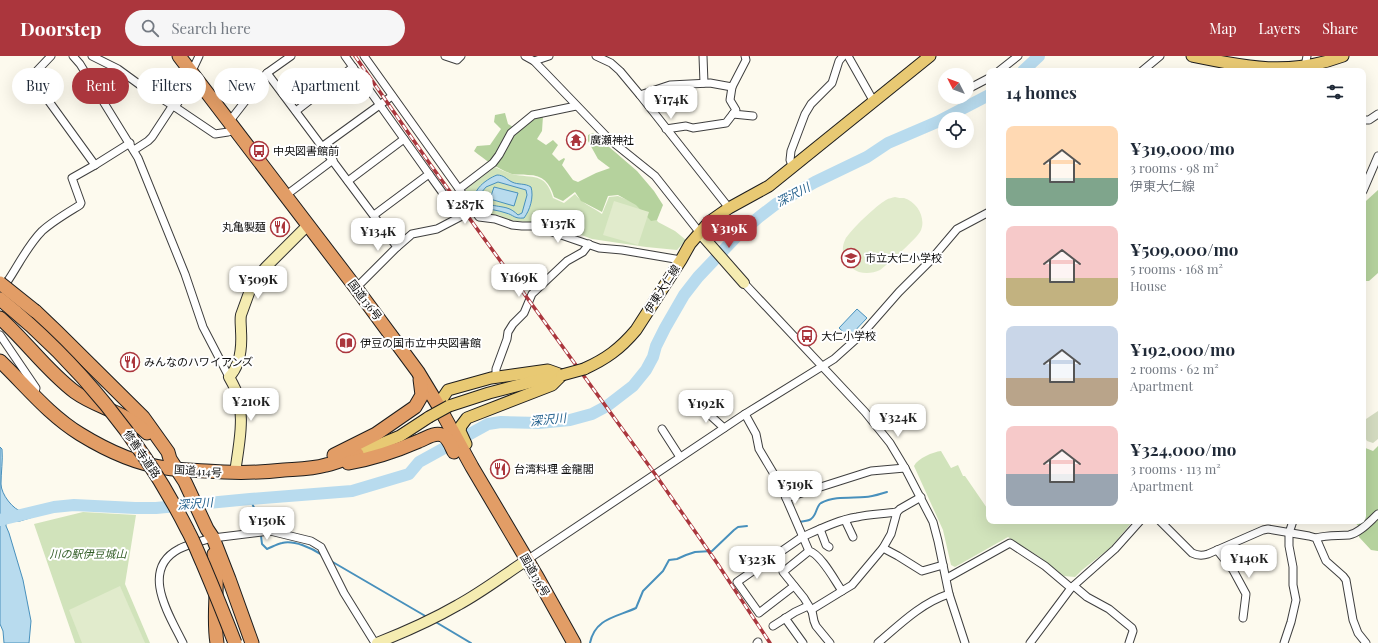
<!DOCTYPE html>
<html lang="en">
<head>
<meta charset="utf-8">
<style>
	body { margin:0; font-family:"Playfair Display","Noto Sans JP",serif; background:#f6f6f7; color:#1f2937; height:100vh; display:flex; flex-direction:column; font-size:15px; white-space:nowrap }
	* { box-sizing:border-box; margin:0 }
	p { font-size:13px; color:#747a83 }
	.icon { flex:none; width:22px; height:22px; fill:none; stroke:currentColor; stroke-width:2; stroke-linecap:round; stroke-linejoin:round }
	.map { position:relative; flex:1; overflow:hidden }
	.panel { position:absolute; left:986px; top:12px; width:380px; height:456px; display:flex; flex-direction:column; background:#fff; border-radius:8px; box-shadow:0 4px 16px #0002 }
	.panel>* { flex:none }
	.banner { position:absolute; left:12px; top:12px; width:380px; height:36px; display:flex; gap:8px }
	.needle { width:26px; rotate:312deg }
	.controls { position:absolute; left:938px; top:12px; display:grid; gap:8px }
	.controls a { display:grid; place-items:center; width:36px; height:36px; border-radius:50%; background:#fff; box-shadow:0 4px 16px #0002; font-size:20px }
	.price { position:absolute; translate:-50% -34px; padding:0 9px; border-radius:8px; background:#fff; color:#222; font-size:13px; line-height:26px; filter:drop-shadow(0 1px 2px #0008) }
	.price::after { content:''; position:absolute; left:50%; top:24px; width:12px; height:9px; margin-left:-6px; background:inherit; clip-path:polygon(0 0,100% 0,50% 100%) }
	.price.current { background:#ab363d; color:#fff }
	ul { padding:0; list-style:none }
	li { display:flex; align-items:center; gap:12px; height:100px; padding:0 20px }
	li span { display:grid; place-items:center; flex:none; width:112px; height:80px; border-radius:8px; color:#555 }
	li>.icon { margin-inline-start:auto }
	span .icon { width:48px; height:48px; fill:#fffc; stroke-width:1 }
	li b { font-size:17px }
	h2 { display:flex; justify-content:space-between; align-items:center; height:48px; padding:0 20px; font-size:17px }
	.tag { padding:0 14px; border-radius:18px; background:#fff; box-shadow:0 4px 16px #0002; font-size:14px; line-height:36px }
	.tag.current { background:#ab363d; color:#fff }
	header { display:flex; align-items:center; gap:24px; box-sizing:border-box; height:56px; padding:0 20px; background:#ab363d; color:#fff }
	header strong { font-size:19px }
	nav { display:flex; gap:22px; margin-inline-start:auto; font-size:14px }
	.search { width:280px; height:36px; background:#f6f6f7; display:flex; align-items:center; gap:10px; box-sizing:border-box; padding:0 14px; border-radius:22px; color:#747a83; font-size:15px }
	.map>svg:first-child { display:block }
	.green { fill:#d1e3bb }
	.forest { fill:#b5d29d }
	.cemetery { fill:#d4dcc1 }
	.pitch { fill:#e1ebcc }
	.water { fill:#b8dbee; stroke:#4890bc; fill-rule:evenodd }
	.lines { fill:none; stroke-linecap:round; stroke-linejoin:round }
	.stream { stroke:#4890bc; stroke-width:2 }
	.river { stroke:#b8dbee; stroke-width:12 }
	.street-casing { stroke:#3f3f3f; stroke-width:9 }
	.secondary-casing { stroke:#2e2e2e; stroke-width:12 }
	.primary-casing { stroke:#1d1d1d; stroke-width:13 }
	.highway-casing { stroke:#1d1d1d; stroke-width:15 }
	.street { stroke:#fff; stroke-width:7 }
	.secondary { stroke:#f5ecb1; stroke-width:10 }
	.primary { stroke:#e8c973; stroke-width:11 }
	.highway { stroke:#e29d66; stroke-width:13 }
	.rail-casing { stroke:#ab363d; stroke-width:3.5 }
	.rail { stroke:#fff; stroke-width:2; stroke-dasharray:6; stroke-linecap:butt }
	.primary-bridge-casing { stroke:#1d1d1d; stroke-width:13; stroke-linecap:butt }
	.highway-bridge-casing { stroke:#1d1d1d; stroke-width:15; stroke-linecap:butt }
	.primary-bridge { stroke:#e8c973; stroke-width:11 }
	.highway-bridge { stroke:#e29d66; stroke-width:13 }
	.labels { text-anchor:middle; stroke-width:4; stroke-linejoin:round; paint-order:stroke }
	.poi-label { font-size:11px; fill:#0c0c0c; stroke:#fff; text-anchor:start }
	.street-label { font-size:11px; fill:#0c0c0c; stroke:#fff }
	.park-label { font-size:11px; font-style:italic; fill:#315c25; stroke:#fff }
	.water-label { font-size:12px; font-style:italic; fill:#25628e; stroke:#fff }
</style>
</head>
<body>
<header>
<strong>Doorstep</strong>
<div class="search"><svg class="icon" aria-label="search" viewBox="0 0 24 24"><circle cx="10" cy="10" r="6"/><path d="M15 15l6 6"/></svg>Search here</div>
<nav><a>Map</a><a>Layers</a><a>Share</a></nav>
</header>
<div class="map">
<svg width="1378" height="587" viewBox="0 0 1378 587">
	<rect width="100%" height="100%" fill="#fdfaee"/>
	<g class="green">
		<path d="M495,111C502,114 509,118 516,119C536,122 546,118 553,142L564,147L575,138C583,148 592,151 602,158L609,141L618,140L650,153L658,166L675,175L686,184L677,194L646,191L592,183L576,177L563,175L537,167L508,164L499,159L484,158L479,155L466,137V133Z"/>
		<path d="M941,395L951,412L958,409L963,420H965L989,455V465H1133L1110,492L1082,514L1075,521L1064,520L1041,502L1008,481L955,511L951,509L943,474L914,410C918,402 933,396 941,395Z"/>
		<polygon points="83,456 136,459 125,528 150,587 75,587 34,468"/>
	</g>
	<g class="forest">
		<path d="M505,57L508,68L520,75L534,61L543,60L542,75L537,83L546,89L553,84L558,89L552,98L559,105L564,102L565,103L562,109L573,124L578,126L596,117L610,112L598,103L588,85V79L593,77L637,115L654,135L663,149L657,164L651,165L636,149L618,139L608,140L602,156L581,145L575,136L563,145L554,141C550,127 543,119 528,119C522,118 517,119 512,118C498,113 485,104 474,95L477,90L490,89L501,73L494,66L495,59Z"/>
		<polygon points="1378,134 1378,217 1369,225 1363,225 1363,156 1366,145"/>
		<polygon points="1378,390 1378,495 1371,494 1359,481 1359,471 1354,465 1363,465 1363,391 1373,395"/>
	</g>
	<polygon class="cemetery" points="1378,355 1378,383 1373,387 1367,385 1363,378 1363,365"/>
	<g class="pitch">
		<path d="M895,141C898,142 901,142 904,142C918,146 927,164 920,176C916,183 887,209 880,214C874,217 866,218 859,216C853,214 849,209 846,204C842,198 842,190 845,184C849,175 877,149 886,144C889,142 892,142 895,141Z"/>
		<polygon points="614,145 649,156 638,189 603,179"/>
		<polygon points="120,530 145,587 82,587 69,554"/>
	</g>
	<g class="water">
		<path d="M497,119C504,119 506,123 512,126C518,129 525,127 531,131C534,141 530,154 524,162C514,163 514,159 506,157C498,154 489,154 482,150C464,139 486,123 497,119ZM498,126L526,134L527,139L522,157L518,159C515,156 511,153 507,152C497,149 482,151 481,137L486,131Z"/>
		<polygon points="494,131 518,137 514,150 490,143"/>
		<polygon points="857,253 867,262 849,281 839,272"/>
		<path d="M0,391L2,393C3,405 1,416 1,428C1,438 13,454 23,456C30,456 39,452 45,450L49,456L20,465L6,466V470L9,477L23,524L31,565L29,587H4L3,575L0,568Z"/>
	</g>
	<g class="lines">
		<g class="stream">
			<polyline points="250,443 257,458"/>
			<path d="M799,466C803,465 809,465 811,463C817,459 816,450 821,447C834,440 851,442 865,441C872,441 880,438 887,436"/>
			<path d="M261,480L262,488L267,493C272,491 277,488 282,487C294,484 312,492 322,499"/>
			<polyline points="331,505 427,561"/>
			<polyline points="434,565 471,587"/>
			<path d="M590,587C595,562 617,561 636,552L643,535L663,515L669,504L677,503L686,499L695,496L712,495L734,474L738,471L747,470"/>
		</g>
		<g class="river">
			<polyline points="1023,15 1039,0"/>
			<polyline points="0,464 54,451 74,449 135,452 156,452 250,443 352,435 409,418 419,406 488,368 501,366 539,367 570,364 592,358 607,350 633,330 646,314 653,301 656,290 665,272 684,239 698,221 735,182 759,161 776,148 815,126 867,101 888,87 937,66 989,39"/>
		</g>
		<defs>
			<g id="street">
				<polyline points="51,0 31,21 32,22 95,109"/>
				<polyline points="73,0 80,8 138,102 185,218 203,271 229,321"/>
				<polyline points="92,0 118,13 140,29 175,51 215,78 228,76 234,73"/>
				<polyline points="345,0 429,118 374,159"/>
				<polyline points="364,0 479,161 495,163 512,169 522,170 535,170 599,192 622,194 681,204"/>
				<polyline points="445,0 457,4 461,0"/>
				<polyline points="525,0 534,5 609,83 655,120 700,177"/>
				<polyline points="596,0 611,7 620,15 640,39 729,152"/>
				<polyline points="703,0 704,27"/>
				<polyline points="848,0 874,46"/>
				<polyline points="534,5 549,0"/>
				<polyline points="1305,10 1307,0"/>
				<polyline points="999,15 1018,0"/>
				<polyline points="1142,15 1160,0"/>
				<polyline points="191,17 199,0"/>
				<polyline points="267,17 397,191 356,232"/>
				<polyline points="968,33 989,22"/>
				<polyline points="640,39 670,29 710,27 732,31 746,4 745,0"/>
				<polyline points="175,51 195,21"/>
				<polyline points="296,55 353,11"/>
				<polyline points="733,58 753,60"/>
				<polyline points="1363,64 1369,64 1378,58"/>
				<polyline points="229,66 267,17 291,0"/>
				<polyline points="666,73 686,70 693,72 726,67 736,54 730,44 732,31"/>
				<polyline points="323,90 392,40"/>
				<polyline points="134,94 148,85 152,81 173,49"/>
				<polyline points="793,112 790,104 791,95 805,58 811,48 832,27 839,5 843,0"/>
				<polyline points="348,125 404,83"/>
				<polyline points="459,133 493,107 499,99 511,77 533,59 576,50"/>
				<polyline points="1363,135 1378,100"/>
				<polyline points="285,140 333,104"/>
				<polyline points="397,191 412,178 437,173 460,161 429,118"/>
				<polyline points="744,227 865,356 890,387 905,412 933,466 938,485 949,538 965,587"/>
				<path d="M0,236C15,217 25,192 42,175C53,165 67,157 80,149L81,147L72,122L95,109L130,87"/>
				<polyline points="0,279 36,332 34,340"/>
				<polyline points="496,322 496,313 507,283 508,276 513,268 524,257 532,238 567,205 583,196 589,188"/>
				<polyline points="700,350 724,372"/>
				<polyline points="745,358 756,378 759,393 781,430 786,442 871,415 905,412"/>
				<polyline points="662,373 680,401"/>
				<path d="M786,442L809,495C821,498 835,525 842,535L852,529L883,492L898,500L922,515L943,509"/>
				<polyline points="845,464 853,481"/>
				<path d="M1160,465L1192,497C1198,500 1202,500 1208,498L1263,474L1268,473L1309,480L1316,482L1326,505L1343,520L1346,524L1353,564L1358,577L1366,587"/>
				<polyline points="820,473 826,489 829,491"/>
				<polyline points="213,482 270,475 311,485 321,491 344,537 375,587"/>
				<path d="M1316,482C1327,479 1338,480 1349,479C1360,477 1370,465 1378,458"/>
				<polyline points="883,492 891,478 897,456 900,453 921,441"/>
				<polyline points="1217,494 1233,514 1246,538 1243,562"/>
				<polyline points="809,495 783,516 804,542 812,555 814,565 816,570 830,587"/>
				<polyline points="527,504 745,358 834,303 863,277 899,236 929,206 957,173 989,156"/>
				<polyline points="947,522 1010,487 1045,510 1071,532"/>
				<path d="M794,530L759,557L737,526L802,481C820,473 838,464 857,461C870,458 884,458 897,456"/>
				<polyline points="1074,530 1087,541 1109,553 1132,572 1133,575 1129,587"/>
				<polyline points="811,554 842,535"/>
				<polyline points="785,562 803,587"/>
				<polyline points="773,570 795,556 808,550"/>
				<path d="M183,587C170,560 139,514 179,493C188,488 199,486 208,483"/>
				<polyline points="757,587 758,586"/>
				<path d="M878,587C899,569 921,547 949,538"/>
				<polyline points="1030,587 1071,532 1115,493 1140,465"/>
				<polyline points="1284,587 1291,566 1296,544 1293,529 1293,511 1289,490 1289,477 1293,465"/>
			</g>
			<g id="secondary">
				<polyline points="700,177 744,227"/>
				<path d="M235,417C238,394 244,367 239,343C237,335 233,328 229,321C241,309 242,291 241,275C241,269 240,264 241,259L253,226L266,211L308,169"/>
				<path d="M377,587C405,576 432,564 458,549C482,536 504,519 527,504"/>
			</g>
			<g id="primary">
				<path d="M1192,0C1246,11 1290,20 1343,0"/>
				<path d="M584,313C606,303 620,293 636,274L681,204L690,188L709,166L729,152L769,130L930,0"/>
				<polyline points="438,349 448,334 491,322 548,314 562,319"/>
				<polyline points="449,350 489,337 558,319"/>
				<polyline points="466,388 460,375 461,370 467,362 552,329 562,319"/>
				<polyline points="357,398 400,380 429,361"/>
			</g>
			<g id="highway">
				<polyline points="179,0 356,232 418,316 438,349 472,411 536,519 574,587"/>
				<polyline points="35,255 57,276 143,361 168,396 170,403 185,426 207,473 213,482 229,523 252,587"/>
				<path d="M0,262C26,285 47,315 75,336C97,352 126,356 147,377"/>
				<path d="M0,305C26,330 49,359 80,378C106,394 136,408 166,412C179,414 193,414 206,415C232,417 258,417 284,414C298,413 312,413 326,409C337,407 347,402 357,398"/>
				<polyline points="334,399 376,378 415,351 422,339 420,323"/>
				<path d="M348,407C372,403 396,395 419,385C425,383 434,376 442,379C448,381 451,390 454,396"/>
				<path d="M214,498C220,527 212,557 217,587"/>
			</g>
		</defs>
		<use href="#street" class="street-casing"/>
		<use href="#secondary" class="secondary-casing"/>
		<use href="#primary" class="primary-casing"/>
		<use href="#highway" class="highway-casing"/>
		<use href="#street" class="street"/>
		<use href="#secondary" class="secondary"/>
		<use href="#primary" class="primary"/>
		<use href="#highway" class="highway"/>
		<defs>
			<polyline id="rail" points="355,0 430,108 655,418 717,507 770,587"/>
		</defs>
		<use href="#rail" class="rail-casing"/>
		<use href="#rail" class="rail"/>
		<defs>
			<g id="primary-bridge">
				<polyline points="562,319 584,313"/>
				<polyline points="429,361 449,350"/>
			</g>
			<g id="highway-bridge">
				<polyline points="0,227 35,255"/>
				<path d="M0,243C78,306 143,386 188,475C194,486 198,497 203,508C214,534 225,561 235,587"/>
			</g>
		</defs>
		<use href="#primary-bridge" class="primary-bridge-casing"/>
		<use href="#highway-bridge" class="highway-bridge-casing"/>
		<use href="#primary-bridge" class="primary-bridge"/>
		<use href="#highway-bridge" class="highway-bridge"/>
	</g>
	<defs>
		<symbol id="temple-ring" viewBox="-11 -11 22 22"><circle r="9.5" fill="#fff" stroke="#ab363d" stroke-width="1.5"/><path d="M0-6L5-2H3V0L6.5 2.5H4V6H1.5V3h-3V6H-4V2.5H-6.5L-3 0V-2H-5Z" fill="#ab363d"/></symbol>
		<symbol id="bus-ring" viewBox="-11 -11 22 22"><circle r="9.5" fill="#fff" stroke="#ab363d" stroke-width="1.5"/><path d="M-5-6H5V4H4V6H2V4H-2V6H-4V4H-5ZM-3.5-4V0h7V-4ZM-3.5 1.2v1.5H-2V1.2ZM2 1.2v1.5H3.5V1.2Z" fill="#ab363d"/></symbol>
		<symbol id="restaurant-ring" viewBox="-11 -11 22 22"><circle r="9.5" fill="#fff" stroke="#ab363d" stroke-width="1.5"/><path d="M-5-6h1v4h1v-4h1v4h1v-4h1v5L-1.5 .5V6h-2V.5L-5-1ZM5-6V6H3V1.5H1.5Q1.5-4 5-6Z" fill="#ab363d"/></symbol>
		<symbol id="school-ring" viewBox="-11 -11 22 22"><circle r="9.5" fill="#fff" stroke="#ab363d" stroke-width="1.5"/><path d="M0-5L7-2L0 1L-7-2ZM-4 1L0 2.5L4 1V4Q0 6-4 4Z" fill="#ab363d"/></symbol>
		<symbol id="library-ring" viewBox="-11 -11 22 22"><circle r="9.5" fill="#fff" stroke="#ab363d" stroke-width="1.5"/><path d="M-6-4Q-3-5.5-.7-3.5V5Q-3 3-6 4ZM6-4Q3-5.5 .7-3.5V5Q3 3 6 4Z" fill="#ab363d"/></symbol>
	</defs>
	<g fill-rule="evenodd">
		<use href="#temple-ring" x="565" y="73" width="22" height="22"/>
		<use href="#bus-ring" x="248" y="84" width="22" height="22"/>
		<use href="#restaurant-ring" x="269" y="160" width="22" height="22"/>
		<use href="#school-ring" x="840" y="191" width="22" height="22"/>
		<use href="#bus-ring" x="796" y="269" width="22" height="22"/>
		<use href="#library-ring" x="335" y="276" width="22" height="22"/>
		<use href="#restaurant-ring" x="119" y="295" width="22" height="22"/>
		<use href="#restaurant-ring" x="489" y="402" width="22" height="22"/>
	</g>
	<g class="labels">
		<g class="poi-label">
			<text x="590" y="88">廣瀬神社</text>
			<text x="273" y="99">中央図書館前</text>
			<text x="266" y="175" text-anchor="end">丸亀製麺</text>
			<text x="865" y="206">市立大仁小学校</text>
			<text x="821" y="284">大仁小学校</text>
			<text x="360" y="291">伊豆の国市立中央図書館</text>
			<text x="144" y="310">みんなのハワイアンズ</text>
			<text x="514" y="417">台湾料理 金龍閣</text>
		</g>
		<g class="street-label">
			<text transform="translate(662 233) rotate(-57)" y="4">伊東大仁線</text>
			<text transform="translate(365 244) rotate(53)" y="4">国道136号</text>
			<text transform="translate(142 398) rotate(56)" y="4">修善寺道路</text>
			<text transform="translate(198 415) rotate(4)" y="4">国道414号</text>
			<text transform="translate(535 519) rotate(60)" y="4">国道136号</text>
		</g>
		<g class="park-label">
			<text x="88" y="502">川の駅伊豆城山</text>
		</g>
		<g class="water-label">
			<text transform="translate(793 139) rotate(-28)" y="4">深沢川</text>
			<text transform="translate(548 364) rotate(-6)" y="4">深沢川</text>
			<text transform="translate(195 448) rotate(-5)" y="4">深沢川</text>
		</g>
	</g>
</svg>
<div class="controls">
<a><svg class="needle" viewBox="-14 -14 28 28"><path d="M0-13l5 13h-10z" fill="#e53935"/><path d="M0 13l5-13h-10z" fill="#747a83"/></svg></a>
<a><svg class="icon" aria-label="locate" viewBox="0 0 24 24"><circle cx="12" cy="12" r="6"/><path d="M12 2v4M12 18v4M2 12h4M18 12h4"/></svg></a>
</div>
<b class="price" style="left:671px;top:64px">¥174K</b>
<b class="price" style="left:465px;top:169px">¥287K</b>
<b class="price" style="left:558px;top:188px">¥137K</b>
<b class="price current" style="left:729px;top:193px">¥319K</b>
<b class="price" style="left:378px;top:196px">¥134K</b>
<b class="price" style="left:519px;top:242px">¥169K</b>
<b class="price" style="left:258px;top:244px">¥509K</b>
<b class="price" style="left:251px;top:366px">¥210K</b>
<b class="price" style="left:706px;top:368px">¥192K</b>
<b class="price" style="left:898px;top:382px">¥324K</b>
<b class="price" style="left:795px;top:449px">¥519K</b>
<b class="price" style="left:267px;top:485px">¥150K</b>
<b class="price" style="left:1249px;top:523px">¥140K</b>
<b class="price" style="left:757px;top:524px">¥323K</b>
<div class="banner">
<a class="tag">Buy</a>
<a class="tag current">Rent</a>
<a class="tag">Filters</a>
<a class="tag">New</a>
<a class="tag">Apartment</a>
</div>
<section class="panel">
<h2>14 homes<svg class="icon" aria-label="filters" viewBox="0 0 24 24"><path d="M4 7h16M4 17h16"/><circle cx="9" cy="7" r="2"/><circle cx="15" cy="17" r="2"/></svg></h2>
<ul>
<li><span style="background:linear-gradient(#ffd9b3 65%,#7fa58c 0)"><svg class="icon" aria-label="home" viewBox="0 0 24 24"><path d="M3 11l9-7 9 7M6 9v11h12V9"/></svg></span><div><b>¥319,000/mo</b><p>3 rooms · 98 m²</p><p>伊東大仁線</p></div></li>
<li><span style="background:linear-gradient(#f6c9c9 65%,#c2b280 0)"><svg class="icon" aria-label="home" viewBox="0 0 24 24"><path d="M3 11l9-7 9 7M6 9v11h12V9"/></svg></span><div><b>¥509,000/mo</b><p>5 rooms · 168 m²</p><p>House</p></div></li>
<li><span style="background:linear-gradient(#c9d6e8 65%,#b9a48a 0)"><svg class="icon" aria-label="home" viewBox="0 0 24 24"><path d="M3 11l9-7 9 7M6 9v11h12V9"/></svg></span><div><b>¥192,000/mo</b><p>2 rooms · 62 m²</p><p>Apartment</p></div></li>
<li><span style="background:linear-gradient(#f6c9c9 60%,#9aa5b1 0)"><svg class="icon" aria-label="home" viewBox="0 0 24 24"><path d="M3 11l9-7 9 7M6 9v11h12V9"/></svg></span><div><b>¥324,000/mo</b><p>3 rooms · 113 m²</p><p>Apartment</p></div></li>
</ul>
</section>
</div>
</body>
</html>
